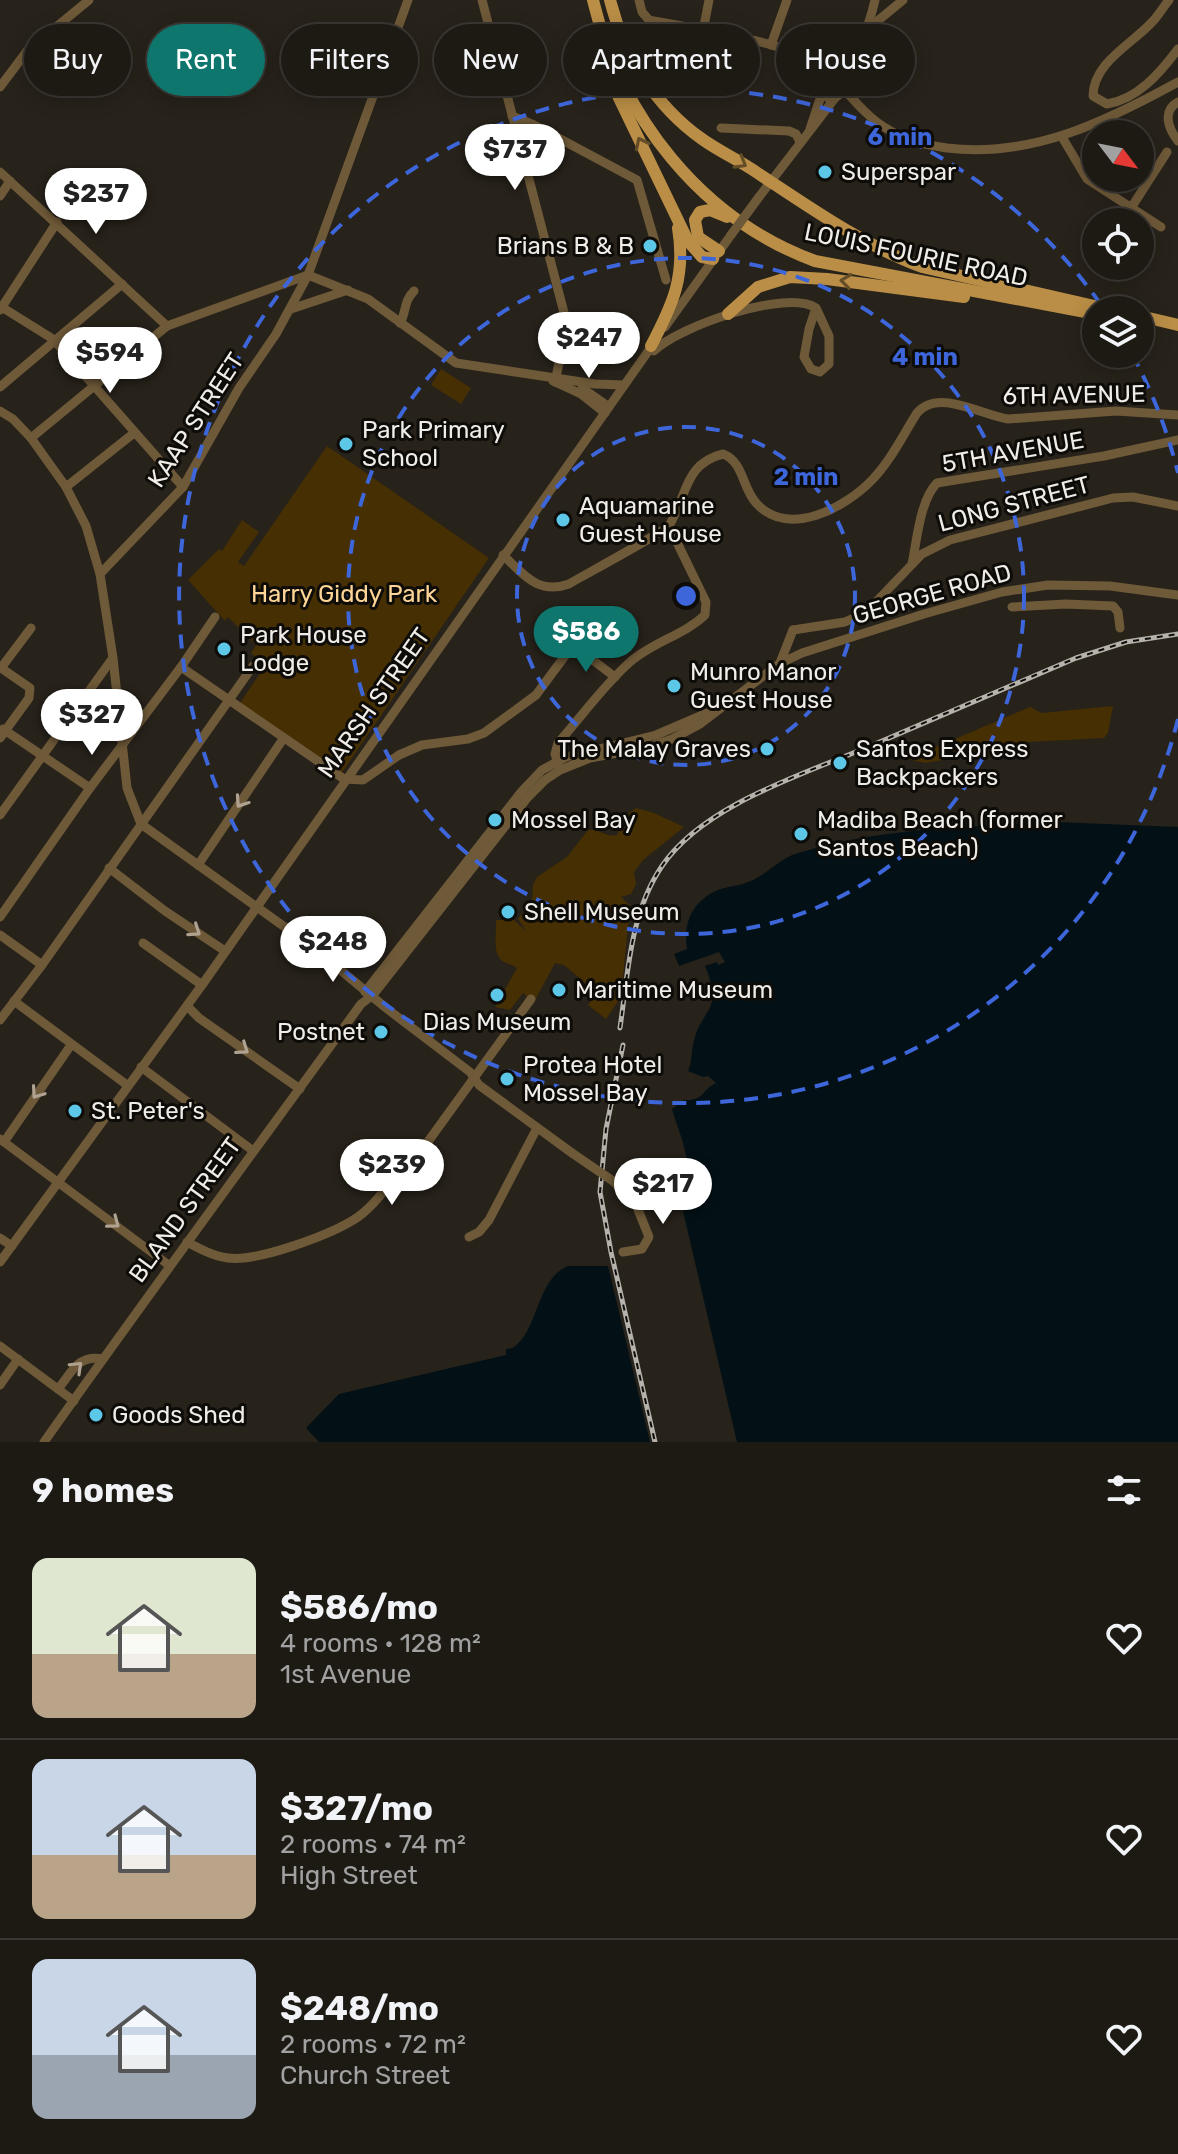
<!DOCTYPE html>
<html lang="en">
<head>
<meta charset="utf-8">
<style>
	body { margin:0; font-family:Rubik,sans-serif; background:#25231d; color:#f1f3f6; height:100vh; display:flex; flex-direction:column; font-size:30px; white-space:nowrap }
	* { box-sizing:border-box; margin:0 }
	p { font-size:26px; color:#a0a1a0 }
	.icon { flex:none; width:44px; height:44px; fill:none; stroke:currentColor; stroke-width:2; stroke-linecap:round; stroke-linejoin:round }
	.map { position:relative; height:1442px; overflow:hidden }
	.panel { display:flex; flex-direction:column; background:#1d1a14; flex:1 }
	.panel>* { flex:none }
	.top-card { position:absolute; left:24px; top:24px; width:1130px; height:72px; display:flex; gap:16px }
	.needle { width:52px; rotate:122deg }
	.tools { position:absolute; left:1082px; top:120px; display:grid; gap:16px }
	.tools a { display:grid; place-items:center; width:72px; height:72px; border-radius:50%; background:#1d1a14; box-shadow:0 4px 20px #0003,0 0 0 2px #3b3834; font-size:40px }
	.price { position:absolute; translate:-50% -68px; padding:0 18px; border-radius:28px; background:#fff; color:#222; font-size:26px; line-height:52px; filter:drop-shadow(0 2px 4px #0008) }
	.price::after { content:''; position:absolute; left:50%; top:48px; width:24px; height:18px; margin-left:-12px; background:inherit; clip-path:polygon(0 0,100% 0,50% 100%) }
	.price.active { background:#0f766e; color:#fff }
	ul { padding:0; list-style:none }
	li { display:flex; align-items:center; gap:24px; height:200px; padding:0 32px }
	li+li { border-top:2px solid #3b3834 }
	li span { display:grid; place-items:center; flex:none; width:224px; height:160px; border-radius:16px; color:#555 }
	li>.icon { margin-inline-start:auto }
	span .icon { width:96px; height:96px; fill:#fffc; stroke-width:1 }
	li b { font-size:34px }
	h2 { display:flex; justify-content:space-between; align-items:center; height:96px; padding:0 32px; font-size:34px }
	.tag { padding:0 28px; border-radius:36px; background:#1d1a14; box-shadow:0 4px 20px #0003,0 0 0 2px #3b3834; font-size:28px; line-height:72px }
	.tag.active { background:#0f766e; color:#fff }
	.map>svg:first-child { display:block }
	.green { fill:#462f03 }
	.water { fill:#031116 }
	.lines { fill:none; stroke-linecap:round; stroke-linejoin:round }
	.minor { stroke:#6e5938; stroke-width:9 }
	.major { stroke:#ba8e46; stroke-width:12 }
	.rail-casing { stroke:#b5b1ab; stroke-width:5 }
	.rail { stroke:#0e0c08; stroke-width:2; stroke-dasharray:6; stroke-linecap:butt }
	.minor-bridge { stroke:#6e5938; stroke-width:9 }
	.oneway { stroke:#644d27 }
	.oneway2 { stroke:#afa290 }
	.ring { fill:none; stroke:#3d66da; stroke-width:4; stroke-dasharray:14 10 }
	.poi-dot { fill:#5dc7e8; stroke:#0e0c08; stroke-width:3 }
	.labels { text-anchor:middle; stroke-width:6; stroke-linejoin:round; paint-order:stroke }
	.poi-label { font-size:24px; fill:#f0ece7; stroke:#0e0c08; text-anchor:start }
	.street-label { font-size:24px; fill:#f0ece7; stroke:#0e0c08 }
	.park-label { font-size:24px; fill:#fed597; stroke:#0e0c08 }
	.centre { fill:#3d66da; stroke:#0e0c08; stroke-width:4 }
	.ring-label { font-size:24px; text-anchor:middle; font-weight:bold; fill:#3d66da; stroke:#0e0c08; stroke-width:6; stroke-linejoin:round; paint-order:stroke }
</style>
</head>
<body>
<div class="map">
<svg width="1178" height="1442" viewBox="0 0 1178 1442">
	<rect width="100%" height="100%" fill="#27221a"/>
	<g class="green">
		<polygon points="441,369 471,388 461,404 431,385"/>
		<polygon points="327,446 489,558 341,774 238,706 265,666 251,653 256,645 228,617 225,621 188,580 219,549 222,551 242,520 259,532 238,562 244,566"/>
		<polygon points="1113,706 1108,733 1104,738 1028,742 983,758 961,757 925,763 908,759 1030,707 1042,713"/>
		<path d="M636,808L654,813L684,827L643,860L634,872L636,884L631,894L621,897L633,908L629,917L621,997L606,1019L588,1005L596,992L564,965L555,963L534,1002L523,993L510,1010L495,1007L517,968C513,965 508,964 504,962C491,954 497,933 496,920H514L527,932L518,919L532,900L533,885L537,877L567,857L588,830C599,828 606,838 617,835L626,815Z"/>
	</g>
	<g class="water">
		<path d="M1057,822L1178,827V1442H737L679,1194C699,1173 679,1134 672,1109L684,1100C705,1101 701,1090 716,1083L708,1076L703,1077L688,1071C692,1062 691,1054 693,1045C700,1007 725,1014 705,966L717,962L718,965L725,962L719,952L679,966L674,954L687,949C683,923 692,901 718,890C728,886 739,886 748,882C765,876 778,860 795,854C882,827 967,827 1057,822Z"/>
		<path d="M568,1266H608L650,1442H319L306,1428L339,1394L506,1355V1349L513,1348C539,1330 536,1279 568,1266Z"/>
	</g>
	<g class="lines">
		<g class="minor">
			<polyline points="482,0 567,324 555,382"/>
			<path d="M639,0L642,12L649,20C683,27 778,40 802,58C810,65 815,75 820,84"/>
			<path d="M1169,0C1163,7 1159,15 1153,21C1134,43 1093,62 1093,96L1107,104C1138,99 1160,73 1178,49"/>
			<polyline points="869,28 903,0"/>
			<polyline points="703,31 709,0"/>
			<polyline points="771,45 787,0"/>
			<polyline points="812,67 842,79 843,92 835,98 828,98 821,90 822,80 828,75"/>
			<path d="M833,75C858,53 868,31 875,0"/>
			<polyline points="0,87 27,51 89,0"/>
			<path d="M844,89C857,104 871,120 889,130C907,141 926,145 947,148C1032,158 1105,122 1178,82"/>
			<path d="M1178,102C1162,111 1168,128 1178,141"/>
			<polyline points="512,116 534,125 637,180 666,280"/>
			<polyline points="721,128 789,131 796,134 800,142"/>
			<polyline points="810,129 822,93"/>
			<polyline points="1062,137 1087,179 1161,227"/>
			<polyline points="0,172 167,326"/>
			<polyline points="0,196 10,181"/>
			<polyline points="759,197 835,98"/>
			<polyline points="1131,208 1167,152"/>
			<polyline points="308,275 368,299 456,363 595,384 624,385"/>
			<polyline points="0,306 53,339 183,487"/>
			<polyline points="291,309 348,290"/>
			<polyline points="0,310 57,222"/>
			<path d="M400,323C407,311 403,302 414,291"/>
			<polyline points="665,327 731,235"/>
			<path d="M654,351C677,327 788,288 816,308L829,336V364L820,372L811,369L804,357L809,329L816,308"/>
			<polyline points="553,381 581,394 605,413"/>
			<polyline points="0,387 122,284"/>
			<polyline points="582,388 609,407"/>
			<polyline points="0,411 13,419 31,438 66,487 86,526 100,574 113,658 127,788 141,824 314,948 386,1008 470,1072 479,1085 572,1153"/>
			<polyline points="31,438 167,326 308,275"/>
			<polyline points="66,487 134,433"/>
			<path d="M503,555C524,575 538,595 569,584C584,575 665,532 670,524C687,495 685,463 723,454C744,462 742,489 757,504C789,538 845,508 872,480C890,462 903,435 917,413C938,388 981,415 1008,419L1116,411L1178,415"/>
			<path d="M912,564C917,540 920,500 937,483L1104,456L1178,440"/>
			<polyline points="100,574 183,487 239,388 276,334 308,275 408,0"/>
			<polyline points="1012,607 1066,604 1113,606 1118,612 1120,628"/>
			<polyline points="793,630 845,622 858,616 874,604 922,554 950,540 1113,498 1133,497 1178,506"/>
			<polyline points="780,663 793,630"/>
			<polyline points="181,667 344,779 363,780 399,755 422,745 468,739 484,733 536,695 573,645 615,677"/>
			<polyline points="3,729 90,788"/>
			<polyline points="0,738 29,698 30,688 1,668 31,628"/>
			<path d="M559,767L555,754L558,743C582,716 603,686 630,662C653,642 684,635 705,615L706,602L669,526"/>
			<polyline points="0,815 112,659"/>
			<polyline points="198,865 283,739"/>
			<polyline points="109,868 165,911 225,951"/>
			<polyline points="0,917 90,788 181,667 215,617"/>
			<polyline points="0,935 42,965"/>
			<polyline points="143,943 202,985"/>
			<polyline points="365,992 522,791 542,770 566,757 656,735 712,711"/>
			<polyline points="14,1001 127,1085"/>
			<polyline points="187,1006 199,1018 300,1089"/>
			<polyline points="0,1020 42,965 253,666"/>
			<polyline points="141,1067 252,1150"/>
			<polyline points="0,1139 170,1266"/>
			<polyline points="4,1142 71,1045"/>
			<polyline points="401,1179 531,999"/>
			<polyline points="613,1181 637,1207 649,1237 642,1249 623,1252"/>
			<polyline points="469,1237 479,1232 489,1220 537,1128"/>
			<polyline points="0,1238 12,1246"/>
			<path d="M187,1242C200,1249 213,1256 228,1258C258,1262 333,1234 358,1217C373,1206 385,1190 396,1175"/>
			<polyline points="0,1262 202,985 654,343"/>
			<polyline points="0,1346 74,1401"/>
			<polyline points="0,1385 18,1359"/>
			<path d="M58,1389C72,1372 78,1354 103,1359"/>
			<path d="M44,1442C148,1295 255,1150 361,1004L373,995L528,797L545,780L560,770L590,758L645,748L672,739L700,724L779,664L802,653L924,614L1002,592L1048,585L1110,586L1178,595"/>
		</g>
		<g class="major">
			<path d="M593,0C621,117 701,219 815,261L1096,314"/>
			<path d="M610,0C624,55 655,106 702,139C720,152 741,161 759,174C812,209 863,245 922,267L1112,310"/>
			<polyline points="608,66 619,98 688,241 702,257 713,259"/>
			<polyline points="719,251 698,237 695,220 700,212 710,210 727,217"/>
			<polyline points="728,314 758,287 790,277 827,279 964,297"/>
			<polyline points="1140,316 1178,325"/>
			<path d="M651,346C673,304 686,276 678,228"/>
		</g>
		<defs>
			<g id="rail">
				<path d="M620,1028C628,973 630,913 662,866C705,803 808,773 875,744C942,715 1009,686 1076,658L1126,642L1178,634"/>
				<polyline points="623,1045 606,1129 600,1192 611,1252 655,1442"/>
			</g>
		</defs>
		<use href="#rail" class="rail-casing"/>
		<use href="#rail" class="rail"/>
		<g class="minor-bridge">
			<polyline points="731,235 759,197"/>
			<polyline points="572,1153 613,1181"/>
		</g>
	</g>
	<defs><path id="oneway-chevron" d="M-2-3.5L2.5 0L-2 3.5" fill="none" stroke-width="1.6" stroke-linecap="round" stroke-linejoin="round" transform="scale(2)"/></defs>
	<g class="oneway">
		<use href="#oneway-chevron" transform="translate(641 143) rotate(-116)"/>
		<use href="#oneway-chevron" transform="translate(741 163) rotate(30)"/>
		<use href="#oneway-chevron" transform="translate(846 281) rotate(-172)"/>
	</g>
	<g class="oneway2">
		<use href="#oneway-chevron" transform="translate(241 802) rotate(124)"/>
		<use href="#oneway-chevron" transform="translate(195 931) rotate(34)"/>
		<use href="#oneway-chevron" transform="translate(243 1049) rotate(35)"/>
		<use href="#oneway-chevron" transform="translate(37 1093) rotate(125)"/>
		<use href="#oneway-chevron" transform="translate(114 1223) rotate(37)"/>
		<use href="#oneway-chevron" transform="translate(77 1367) rotate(-44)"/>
	</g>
	<g class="ring">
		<circle cx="686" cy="596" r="169"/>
		<circle cx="686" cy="596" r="338"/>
		<path d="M1178 719A507 507 0 1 1 1104 309M1132 354A507 507 0 0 1 1178 473"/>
	</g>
	<g class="poi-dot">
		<circle cx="825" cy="172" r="8"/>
		<circle cx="650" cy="246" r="8"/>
		<circle cx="346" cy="444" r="8"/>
		<circle cx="563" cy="520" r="8"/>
		<circle cx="224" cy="649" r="8"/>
		<circle cx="674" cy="686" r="8"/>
		<circle cx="767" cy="749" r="8"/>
		<circle cx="840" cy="763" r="8"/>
		<circle cx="495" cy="820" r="8"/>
		<circle cx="801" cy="834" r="8"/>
		<circle cx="508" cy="912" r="8"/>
		<circle cx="559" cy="990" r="8"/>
		<circle cx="497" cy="995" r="8"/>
		<circle cx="381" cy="1032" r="8"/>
		<circle cx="507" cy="1079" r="8"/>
		<circle cx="75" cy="1111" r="8"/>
		<circle cx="96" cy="1415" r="8"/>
	</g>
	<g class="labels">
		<g class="poi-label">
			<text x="841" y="180">Superspar</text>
			<text x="634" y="254" text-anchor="end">Brians B &amp; B</text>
			<text x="362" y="438">Park Primary<tspan x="362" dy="28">School</tspan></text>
			<text x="579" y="514">Aquamarine<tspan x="579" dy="28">Guest House</tspan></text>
			<text x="240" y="643">Park House<tspan x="240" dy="28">Lodge</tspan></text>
			<text x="690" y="680">Munro Manor<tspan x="690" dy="28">Guest House</tspan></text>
			<text x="751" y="757" text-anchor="end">The Malay Graves</text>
			<text x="856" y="757">Santos Express<tspan x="856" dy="28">Backpackers</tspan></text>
			<text x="511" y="828">Mossel Bay</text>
			<text x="817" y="828">Madiba Beach (former<tspan x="817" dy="28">Santos Beach)</tspan></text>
			<text x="524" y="920">Shell Museum</text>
			<text x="575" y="998">Maritime Museum</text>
			<text x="497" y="1030" text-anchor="middle">Dias Museum</text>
			<text x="365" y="1040" text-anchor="end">Postnet</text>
			<text x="523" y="1073">Protea Hotel<tspan x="523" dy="28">Mossel Bay</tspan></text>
			<text x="91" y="1119">St. Peter's</text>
			<text x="112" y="1423">Goods Shed</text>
		</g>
		<g class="street-label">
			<text transform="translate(916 255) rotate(12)" y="8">LOUIS FOURIE ROAD</text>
			<text transform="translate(1074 395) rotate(-1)" y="8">6TH AVENUE</text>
			<text transform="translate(196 420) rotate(-57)" y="8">KAAP STREET</text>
			<text transform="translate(1013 452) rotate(-10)" y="8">5TH AVENUE</text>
			<text transform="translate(1014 504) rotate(-15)" y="8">LONG STREET</text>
			<text transform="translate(932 594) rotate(-16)" y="8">GEORGE ROAD</text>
			<text transform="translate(374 703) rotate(-55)" y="8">MARSH STREET</text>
			<text transform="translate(185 1210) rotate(-54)" y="8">BLAND STREET</text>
		</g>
		<g class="park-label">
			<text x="344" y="602">Harry Giddy Park</text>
		</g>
	</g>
	<circle cx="686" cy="596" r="12" class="centre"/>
	<g class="ring-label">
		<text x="900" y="145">6 min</text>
		<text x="925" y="365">4 min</text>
		<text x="806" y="485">2 min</text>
	</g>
</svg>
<div class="tools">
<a><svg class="needle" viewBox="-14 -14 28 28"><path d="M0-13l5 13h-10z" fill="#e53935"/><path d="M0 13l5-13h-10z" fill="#a0a1a0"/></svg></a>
<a><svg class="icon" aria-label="locate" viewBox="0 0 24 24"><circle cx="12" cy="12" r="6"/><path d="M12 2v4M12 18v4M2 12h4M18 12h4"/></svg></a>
<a><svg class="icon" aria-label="layers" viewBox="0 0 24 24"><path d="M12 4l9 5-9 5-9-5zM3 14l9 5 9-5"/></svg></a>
</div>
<b class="price" style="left:515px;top:192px">$737</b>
<b class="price" style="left:96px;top:236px">$237</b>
<b class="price" style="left:589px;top:380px">$247</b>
<b class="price" style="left:110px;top:395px">$594</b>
<b class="price active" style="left:586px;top:674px">$586</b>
<b class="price" style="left:92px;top:757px">$327</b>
<b class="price" style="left:333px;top:984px">$248</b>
<b class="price" style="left:392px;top:1207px">$239</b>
<b class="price" style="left:663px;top:1226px">$217</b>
<div class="top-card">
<a class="tag">Buy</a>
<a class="tag active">Rent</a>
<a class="tag">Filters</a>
<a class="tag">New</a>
<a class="tag">Apartment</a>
<a class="tag">House</a>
</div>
</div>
<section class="panel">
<h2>9 homes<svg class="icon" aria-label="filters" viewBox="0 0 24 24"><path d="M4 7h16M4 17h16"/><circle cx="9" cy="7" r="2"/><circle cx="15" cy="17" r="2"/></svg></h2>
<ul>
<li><span style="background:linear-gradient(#dfe7d0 60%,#b9a48a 0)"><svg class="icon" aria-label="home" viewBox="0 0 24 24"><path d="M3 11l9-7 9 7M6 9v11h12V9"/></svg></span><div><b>$586/mo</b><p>4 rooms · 128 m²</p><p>1st Avenue</p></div><svg class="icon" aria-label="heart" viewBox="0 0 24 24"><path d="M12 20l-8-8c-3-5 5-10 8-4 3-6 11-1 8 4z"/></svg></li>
<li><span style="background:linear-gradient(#c9d6e8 60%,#b9a48a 0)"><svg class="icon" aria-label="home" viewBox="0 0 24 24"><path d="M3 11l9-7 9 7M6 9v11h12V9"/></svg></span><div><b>$327/mo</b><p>2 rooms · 74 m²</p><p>High Street</p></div><svg class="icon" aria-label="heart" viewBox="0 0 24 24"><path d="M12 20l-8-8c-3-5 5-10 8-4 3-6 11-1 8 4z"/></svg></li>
<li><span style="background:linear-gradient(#c9d6e8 60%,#9aa5b1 0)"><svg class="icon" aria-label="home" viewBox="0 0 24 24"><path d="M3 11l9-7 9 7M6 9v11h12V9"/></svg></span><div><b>$248/mo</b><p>2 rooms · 72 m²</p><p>Church Street</p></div><svg class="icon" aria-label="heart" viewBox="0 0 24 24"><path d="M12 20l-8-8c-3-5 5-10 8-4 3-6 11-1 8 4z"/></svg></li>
</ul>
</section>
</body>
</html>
